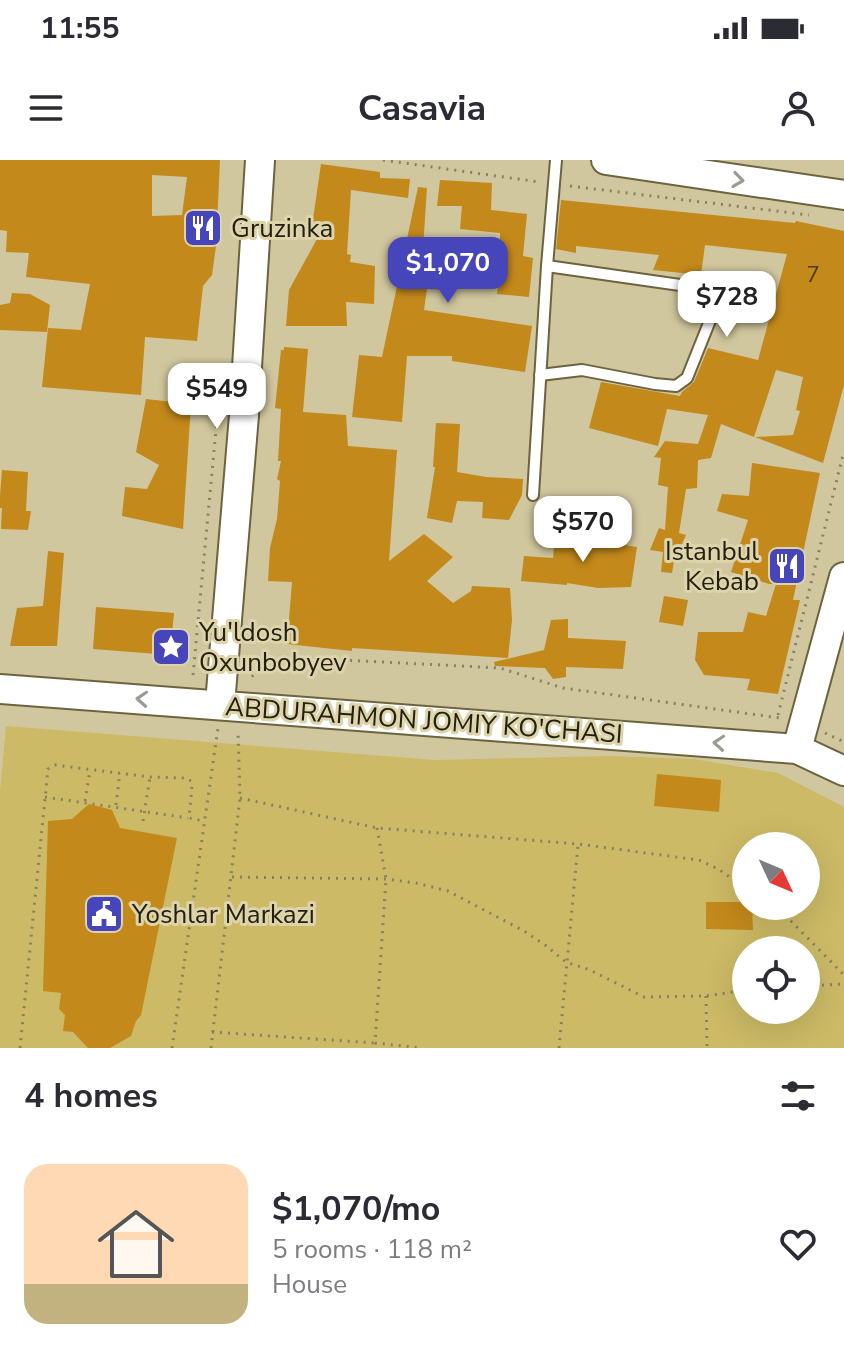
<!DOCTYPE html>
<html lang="en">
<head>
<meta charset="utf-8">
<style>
	body { margin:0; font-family:"Nunito Sans",sans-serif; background:#f7f7f7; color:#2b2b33; height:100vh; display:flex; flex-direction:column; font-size:30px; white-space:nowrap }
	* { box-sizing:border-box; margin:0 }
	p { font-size:26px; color:#7c7c81 }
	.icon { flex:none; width:44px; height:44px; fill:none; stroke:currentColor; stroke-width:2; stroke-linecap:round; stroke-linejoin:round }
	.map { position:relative; height:888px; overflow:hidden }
	.details { display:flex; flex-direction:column; background:#fff; flex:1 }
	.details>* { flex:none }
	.needle { width:52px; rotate:134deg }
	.fabs { position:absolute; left:732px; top:672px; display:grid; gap:16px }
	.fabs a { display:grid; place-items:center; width:88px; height:88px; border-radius:50%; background:#fff; box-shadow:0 8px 32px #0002; font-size:40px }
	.price { position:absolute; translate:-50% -68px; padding:0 18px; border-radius:16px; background:#fff; color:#222; font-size:26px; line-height:52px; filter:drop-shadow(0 2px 4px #0008) }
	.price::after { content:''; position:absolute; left:50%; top:48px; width:24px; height:18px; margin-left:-12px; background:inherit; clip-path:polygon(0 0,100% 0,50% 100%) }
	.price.active { background:#4645ba; color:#fff }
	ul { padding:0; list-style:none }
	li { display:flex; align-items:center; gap:24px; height:200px; padding:0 24px }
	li+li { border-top:2px solid #e1e1e2 }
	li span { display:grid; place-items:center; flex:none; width:224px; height:160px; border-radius:24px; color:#555 }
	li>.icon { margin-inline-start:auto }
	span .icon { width:96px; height:96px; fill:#fffc; stroke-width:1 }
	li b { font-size:34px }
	h2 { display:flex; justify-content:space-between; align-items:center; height:96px; padding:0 24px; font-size:34px }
	.status { display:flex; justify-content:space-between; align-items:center; height:56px; padding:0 40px; background:#fff; direction:ltr }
	.status svg { height:22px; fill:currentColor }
	header { display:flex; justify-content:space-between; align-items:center; height:104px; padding:0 24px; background:#fff; font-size:36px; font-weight:700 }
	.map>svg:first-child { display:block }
	.green { fill:#ccba66; fill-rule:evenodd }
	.building { fill:#c3891b; fill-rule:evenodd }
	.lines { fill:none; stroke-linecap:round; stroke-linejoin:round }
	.lane-casing { stroke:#6c643f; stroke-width:14 }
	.secondary-casing { stroke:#6c643f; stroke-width:32 }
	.path { stroke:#878062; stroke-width:3; stroke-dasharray:2 6; stroke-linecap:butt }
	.lane { stroke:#fff; stroke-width:10 }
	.secondary { stroke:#fff; stroke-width:28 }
	.oneway { stroke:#9c9b93 }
	.labels { text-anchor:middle; stroke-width:6; stroke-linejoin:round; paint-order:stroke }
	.number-label { font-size:22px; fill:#4c3a13 }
	.poi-label { font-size:26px; fill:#242010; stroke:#ddd4ab; text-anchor:start }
	.street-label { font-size:26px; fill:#242010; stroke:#ddd4ab }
</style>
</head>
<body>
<div class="status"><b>11:55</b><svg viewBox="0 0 49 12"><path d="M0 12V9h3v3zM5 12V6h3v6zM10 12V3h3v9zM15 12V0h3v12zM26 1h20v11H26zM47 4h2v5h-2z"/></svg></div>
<header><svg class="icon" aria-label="menu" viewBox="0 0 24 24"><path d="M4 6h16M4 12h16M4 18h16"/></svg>Casavia<svg class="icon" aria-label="person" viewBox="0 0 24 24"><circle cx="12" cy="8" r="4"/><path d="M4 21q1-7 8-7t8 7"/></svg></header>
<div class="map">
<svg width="844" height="888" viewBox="0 0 844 888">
	<rect width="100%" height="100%" fill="#d0c79e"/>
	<path class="green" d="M6,566L435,600L609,596L694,599L778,613L844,647V888H0V632ZM746,686H806V746H746ZM746,790H806V850H746Z"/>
	<g class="building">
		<path d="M0,0H220L216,86L212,115L203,126L197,181L145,177L141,235L42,227L48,168L81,170L90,124L26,117L29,93L6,92L7,71L0,70ZM152,15L187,17L182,55L152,56Z"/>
		<polygon points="321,4 380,12 380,18 410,19 408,38 351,30 347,94 351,95 350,102 375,106 374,144 346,142 347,166 286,166 289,130 323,68 312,66"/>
		<polygon points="440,20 492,23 491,50 527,54 523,96 533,98 529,137 497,134 498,126 448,124 447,130 427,129 424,150 532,166 525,212 452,201 452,196 407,196 402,262 352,257 359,195 382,197 418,27 427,28 422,104 499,108 500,73 460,69 462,46 437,46"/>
		<polygon points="561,40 795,63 796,61 844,71 844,225 823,303 755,277 793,275 800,251 796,250 803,217 776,210 754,277 721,264 711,298 698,300 697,328 686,329 679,373 686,375 677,395 675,395 672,413 661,412 663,392 650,390 659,368 665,370 668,327 658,325 661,298 654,297 665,281 698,284 708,255 667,249 658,286 589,268 601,222 680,236 682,232 694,222 708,188 758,200 787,94 705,85 701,115 653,110 659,95 576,86 576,93 556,89"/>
		<polygon points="12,133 30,134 50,145 47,172 0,170 0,145 10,143"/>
		<polygon points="284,187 308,189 303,252 346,255 348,286 397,290 389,401 424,374 453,397 427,421 453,443 471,431 472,426 510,428 512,460 508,498 352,488 352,491 287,484 292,422 268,421 270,388 277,359 280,321 277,319 281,301 278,301 281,249 275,248 281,190 284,190"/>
		<polygon points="146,239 191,244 183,369 122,356 125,327 147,329 159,305 136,292"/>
		<polygon points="436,263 460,264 457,312 486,317 523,319 522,335 509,360 482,358 483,342 457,341 452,363 427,358 435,307 433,307"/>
		<polygon points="752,303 820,313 793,440 800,440 778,534 747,530 750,519 704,515 695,500 698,472 743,472 748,452 766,456 776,424 769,424 731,412 748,360 717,351 722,334 749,336"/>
		<polygon points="2,310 28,312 26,351 31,351 28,370 1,369 2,348 0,348 0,336"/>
		<polygon points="556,369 571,369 571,377 637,387 631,427 598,428 567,423 567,425 521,421 524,396 553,398"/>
		<polygon points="48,391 64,393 57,486 10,486 17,448 43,446"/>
		<polygon points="664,436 688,440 683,466 659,462"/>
		<polygon points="96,447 174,453 170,495 93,489"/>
		<polygon points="568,459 568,478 626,481 623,509 566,507 566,517 553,519 545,508 495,506 494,502 544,490 551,460"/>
		<polygon points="657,614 721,620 719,652 654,646"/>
		<polygon points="89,644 112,650 120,668 177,678 141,855 136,861 131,876 110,888 88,888 73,872 63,871 65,855 59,849 61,833 43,831 48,661 72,659"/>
		<polygon points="706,742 746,742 746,746 752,746 753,770 706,769"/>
	</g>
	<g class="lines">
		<defs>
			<g id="lane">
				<polyline points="540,215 582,210 655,224 676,226 687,218 715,148 714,133 701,128 547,106"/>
				<polyline points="533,335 547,106 556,0"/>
			</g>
			<g id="secondary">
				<polyline points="606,0 844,35"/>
				<polyline points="0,529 797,589 844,611"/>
				<polyline points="220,544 244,255 260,0"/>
				<polyline points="797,589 844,417"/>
			</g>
		</defs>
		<use href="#lane" class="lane-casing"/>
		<use href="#secondary" class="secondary-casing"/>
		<g class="path">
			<polyline points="383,0 539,22"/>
			<polyline points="570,26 809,55"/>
			<polyline points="249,502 251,517 283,497 500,508 563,528 780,558"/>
			<polyline points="193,515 220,227"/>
			<polyline points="778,555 844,291"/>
			<polyline points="825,573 844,582"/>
			<polyline points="45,637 188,658"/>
			<polyline points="240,638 377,668 578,684 699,700 718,709 746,728"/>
			<polyline points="85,641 90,610"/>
			<polyline points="116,645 120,613"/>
			<polyline points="143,661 150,617"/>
			<polyline points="377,668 386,719 375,883 422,888"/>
			<polyline points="232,717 386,719 416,723 448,731 524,771 545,785 566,802 590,810 644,837 706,836 746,830"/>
			<polyline points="772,746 783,753 844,815"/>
			<polyline points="806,826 844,824"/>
			<polyline points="706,836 707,888"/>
			<polyline points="212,872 375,883"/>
			<polyline points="20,888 48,609 55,605 150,617 186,618 191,621 192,626 189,658 204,661"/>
			<polyline points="172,888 218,568"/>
			<polyline points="211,888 240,638 238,570"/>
			<polyline points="559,888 578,685"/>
		</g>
		<use href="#lane" class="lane"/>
		<use href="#secondary" class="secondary"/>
	</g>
	<defs><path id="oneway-chevron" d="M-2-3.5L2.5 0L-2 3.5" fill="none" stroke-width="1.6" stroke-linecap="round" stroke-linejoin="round" transform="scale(2)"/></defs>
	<g class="oneway">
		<use href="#oneway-chevron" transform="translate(738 20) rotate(8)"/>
		<use href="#oneway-chevron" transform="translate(142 539) rotate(-176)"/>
		<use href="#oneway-chevron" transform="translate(719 583) rotate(-176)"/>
	</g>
	<defs>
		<symbol id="restaurant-square" viewBox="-11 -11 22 22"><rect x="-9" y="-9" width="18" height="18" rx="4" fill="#4645ba" stroke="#ddd4ab"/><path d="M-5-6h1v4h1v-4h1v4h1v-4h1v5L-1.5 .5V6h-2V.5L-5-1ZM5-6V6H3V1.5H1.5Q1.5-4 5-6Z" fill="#fff"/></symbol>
		<symbol id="sight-square" viewBox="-11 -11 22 22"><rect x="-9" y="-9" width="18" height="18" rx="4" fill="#4645ba" stroke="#ddd4ab"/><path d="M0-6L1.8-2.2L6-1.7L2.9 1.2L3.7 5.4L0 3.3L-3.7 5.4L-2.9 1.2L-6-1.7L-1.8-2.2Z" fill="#fff"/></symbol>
		<symbol id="civic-square" viewBox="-11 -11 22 22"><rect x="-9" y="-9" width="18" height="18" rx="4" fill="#4645ba" stroke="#ddd4ab"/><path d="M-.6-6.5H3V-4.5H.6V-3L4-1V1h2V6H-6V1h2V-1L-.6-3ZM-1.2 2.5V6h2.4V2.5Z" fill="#fff"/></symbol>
	</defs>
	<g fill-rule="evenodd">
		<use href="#restaurant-square" x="181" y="46" width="44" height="44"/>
		<use href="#restaurant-square" x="765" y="384" width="44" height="44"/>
		<use href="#sight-square" x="149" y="465" width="44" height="44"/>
		<use href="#civic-square" x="82" y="732" width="44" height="44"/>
	</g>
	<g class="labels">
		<g class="number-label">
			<text x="813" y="122">7</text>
		</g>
		<g class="poi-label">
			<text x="231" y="77">Gruzinka</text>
			<text x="759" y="400" text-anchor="end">Istanbul<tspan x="759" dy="30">Kebab</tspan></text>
			<text x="199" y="481">Yu'ldosh<tspan x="199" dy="30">Oxunbobyev</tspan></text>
			<text x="132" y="763">Yoshlar Markazi</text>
		</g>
		<g class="street-label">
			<text transform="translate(424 560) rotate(4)" y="9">ABDURAHMON JOMIY KO'CHASI</text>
		</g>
	</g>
</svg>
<div class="fabs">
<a><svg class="needle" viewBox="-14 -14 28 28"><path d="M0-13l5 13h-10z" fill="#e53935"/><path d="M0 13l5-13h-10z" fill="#7c7c81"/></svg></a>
<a><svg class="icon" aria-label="locate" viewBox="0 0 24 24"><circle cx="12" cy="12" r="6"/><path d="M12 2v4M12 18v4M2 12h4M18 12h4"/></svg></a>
</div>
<b class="price active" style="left:448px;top:145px">$1,070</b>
<b class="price" style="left:727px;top:179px">$728</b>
<b class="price" style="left:217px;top:271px">$549</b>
<b class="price" style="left:583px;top:404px">$570</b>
</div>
<section class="details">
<h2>4 homes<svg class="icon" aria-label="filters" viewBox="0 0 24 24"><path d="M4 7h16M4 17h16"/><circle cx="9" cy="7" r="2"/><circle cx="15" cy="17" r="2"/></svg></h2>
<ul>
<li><span style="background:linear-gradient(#ffd9b3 75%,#c2b280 0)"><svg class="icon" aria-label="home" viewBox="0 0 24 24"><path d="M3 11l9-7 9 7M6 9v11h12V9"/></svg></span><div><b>$1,070/mo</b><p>5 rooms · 118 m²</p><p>House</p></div><svg class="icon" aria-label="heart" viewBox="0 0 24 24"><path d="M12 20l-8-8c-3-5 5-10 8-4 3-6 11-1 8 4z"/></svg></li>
</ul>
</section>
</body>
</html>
